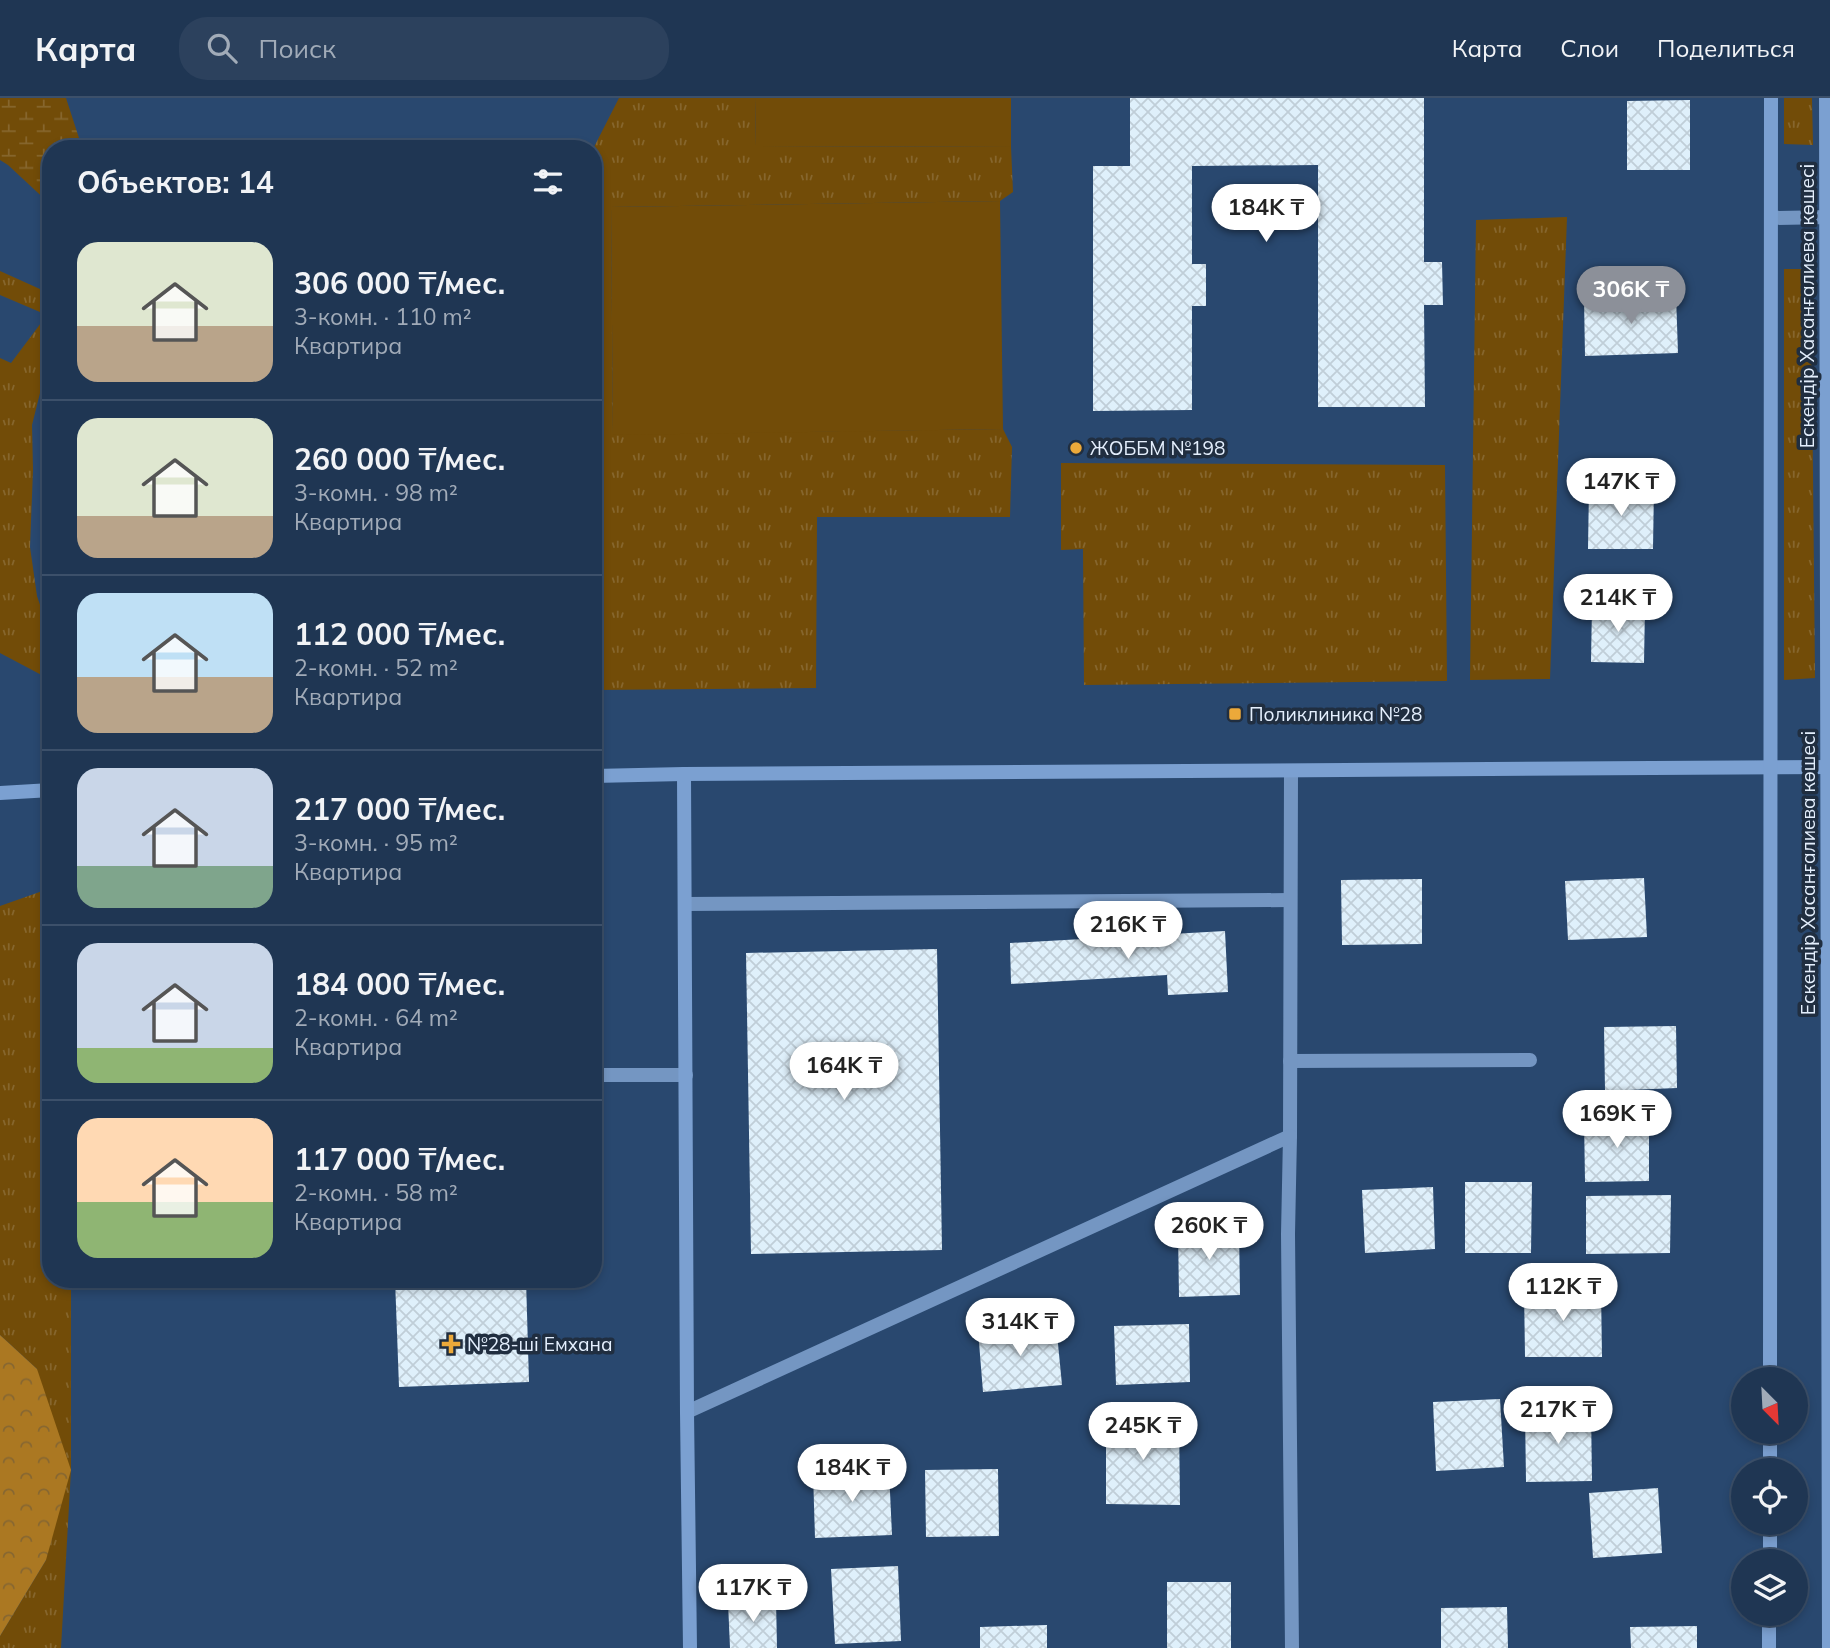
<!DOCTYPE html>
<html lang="ru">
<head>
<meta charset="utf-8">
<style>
	body { margin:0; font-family:Mulish,sans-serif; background:#2c415d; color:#f1f3f6; height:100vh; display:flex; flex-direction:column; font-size:26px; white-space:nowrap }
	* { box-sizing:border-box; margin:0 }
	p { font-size:23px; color:#a1abb8 }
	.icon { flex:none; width:38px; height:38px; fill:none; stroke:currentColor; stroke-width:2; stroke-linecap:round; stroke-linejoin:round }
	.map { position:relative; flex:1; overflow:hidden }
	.sheet { position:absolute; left:42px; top:42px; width:560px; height:1148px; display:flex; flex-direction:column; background:#1f3653; border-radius:28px; box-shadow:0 4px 10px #0003,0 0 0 2px #3c506a }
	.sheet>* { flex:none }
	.needle { width:46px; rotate:156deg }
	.buttons { position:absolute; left:1731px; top:1269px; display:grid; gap:14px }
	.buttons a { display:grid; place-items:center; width:77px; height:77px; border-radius:50%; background:#1f3653; box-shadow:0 4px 10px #0003,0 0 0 2px #3c506a; font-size:35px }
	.price { position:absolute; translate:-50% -60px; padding:0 16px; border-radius:24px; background:#fff; color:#222; font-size:23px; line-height:46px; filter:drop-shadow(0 2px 4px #0008) }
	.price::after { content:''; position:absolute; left:50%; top:42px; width:21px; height:16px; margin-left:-10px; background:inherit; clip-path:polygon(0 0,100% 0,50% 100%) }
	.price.active { background:#8c9099; color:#fff }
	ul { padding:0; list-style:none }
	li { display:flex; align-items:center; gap:21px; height:175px; padding:0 35px }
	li+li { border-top:2px solid #3c506a }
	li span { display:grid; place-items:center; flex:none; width:196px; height:140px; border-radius:21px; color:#555 }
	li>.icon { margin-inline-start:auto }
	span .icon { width:84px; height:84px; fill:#fffc; stroke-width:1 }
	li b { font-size:30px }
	h2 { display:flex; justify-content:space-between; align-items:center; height:84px; padding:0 35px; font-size:30px }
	header { display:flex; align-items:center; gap:42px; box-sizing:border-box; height:98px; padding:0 35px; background:#1f3653; border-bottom:2px solid #3c506a }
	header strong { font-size:33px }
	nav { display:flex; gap:38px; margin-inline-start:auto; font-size:24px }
	.search { width:490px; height:63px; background:#2c415d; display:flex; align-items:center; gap:18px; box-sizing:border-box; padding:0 24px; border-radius:28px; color:#a1abb8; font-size:26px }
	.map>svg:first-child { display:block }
	.grass { fill:url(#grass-tufts) }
	.forest { fill:url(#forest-crowns) }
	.wetland { fill:url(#wetland-marsh) }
	.garden { fill:#724c08 }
	.building { fill:url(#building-cross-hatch) }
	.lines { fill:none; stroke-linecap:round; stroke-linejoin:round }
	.lane { stroke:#7496c2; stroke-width:14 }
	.street { stroke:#7496c2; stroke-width:14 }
	.secondary { stroke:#7ba0d1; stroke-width:14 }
	.poi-dot { fill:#eca93a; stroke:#202e40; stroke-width:2.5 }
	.labels { text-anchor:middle; stroke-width:7; stroke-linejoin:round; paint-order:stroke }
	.street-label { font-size:19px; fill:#e4effd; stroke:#202e40 }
	.poi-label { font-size:19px; fill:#e4effd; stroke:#202e40; text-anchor:start }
</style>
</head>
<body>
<header>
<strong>Карта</strong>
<div class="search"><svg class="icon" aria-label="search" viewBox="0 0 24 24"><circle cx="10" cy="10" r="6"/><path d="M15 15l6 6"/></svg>Поиск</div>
<nav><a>Карта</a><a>Слои</a><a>Поделиться</a></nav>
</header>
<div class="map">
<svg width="1830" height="1550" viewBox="0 0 1830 1550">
	<defs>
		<pattern id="grass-tufts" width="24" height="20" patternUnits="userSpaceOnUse" patternTransform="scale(1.75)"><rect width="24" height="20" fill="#724c08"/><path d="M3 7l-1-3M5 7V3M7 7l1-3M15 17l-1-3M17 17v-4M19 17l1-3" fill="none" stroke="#86662d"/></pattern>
		<pattern id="forest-crowns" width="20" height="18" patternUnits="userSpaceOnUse" patternTransform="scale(1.75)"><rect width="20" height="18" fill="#ab7822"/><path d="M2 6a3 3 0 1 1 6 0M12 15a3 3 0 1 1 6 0" fill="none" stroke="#876731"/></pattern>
		<pattern id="wetland-marsh" width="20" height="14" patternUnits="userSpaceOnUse" patternTransform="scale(1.75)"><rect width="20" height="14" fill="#724c08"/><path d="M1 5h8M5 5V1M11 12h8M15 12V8" fill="none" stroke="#86662d"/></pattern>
		<pattern id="building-cross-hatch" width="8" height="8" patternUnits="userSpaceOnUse" patternTransform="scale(1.75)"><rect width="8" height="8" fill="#dff0fb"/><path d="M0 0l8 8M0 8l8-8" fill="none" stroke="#c0ced8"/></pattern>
	</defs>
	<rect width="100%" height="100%" fill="#29486f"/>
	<g class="grass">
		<polygon points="619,0 756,0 755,48 1011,49 1013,94 1000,103 611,109 613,336 1003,331 1012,349 1010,419 817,419 816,590 593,592 593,51"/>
		<polygon points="1784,0 1812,0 1813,47 1784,46"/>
		<polygon points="1567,119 1550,581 1470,582 1476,122"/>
		<polygon points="1784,171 1811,171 1815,580 1784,582"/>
		<polygon points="0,173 51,196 51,270 42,287 32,327 33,372 30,449 37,498 51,539 51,582 0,555 0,260 11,265 47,217 0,197"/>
		<polygon points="1061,365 1445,367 1447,583 1084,587 1083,451 1061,452"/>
		<polygon points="51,790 51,1181 71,1181 71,1372 61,1550 0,1550 0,1538 46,1462 37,1271 0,1237 0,808"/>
	</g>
	<polygon class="forest" points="0,1237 37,1271 71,1372 46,1462 0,1538"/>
	<polygon class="wetland" points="0,0 66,0 79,40 86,51 51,51 51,107 8,67 0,62"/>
	<g class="garden">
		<polygon points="756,0 1011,0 1011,49 755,48"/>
		<polygon points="1000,103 1003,331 613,337 611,109"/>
	</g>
	<g class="building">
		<polygon points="1130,0 1424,0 1424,164 1442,164 1443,207 1424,207 1425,309 1318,309 1318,67 1192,68 1192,166 1206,166 1206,208 1192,208 1192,312 1093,313 1093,68 1130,68"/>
		<polygon points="1690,2 1690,72 1627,72 1627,3"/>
		<polygon points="1676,197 1678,255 1585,258 1584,200"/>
		<polygon points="1589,389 1654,389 1653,451 1588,451"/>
		<polygon points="1592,507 1645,508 1644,565 1591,564"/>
		<polygon points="1644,780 1647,839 1568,842 1565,783"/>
		<polygon points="1422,781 1422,846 1342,847 1341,782"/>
		<polygon points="1225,833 1228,894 1168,897 1167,877 1011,886 1010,845"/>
		<polygon points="937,851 942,1152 751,1156 746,855"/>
		<polygon points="1676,928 1677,990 1605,993 1604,929"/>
		<polygon points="1584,1020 1649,1020 1649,1083 1585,1084"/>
		<polygon points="1465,1084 1532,1084 1531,1155 1465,1155"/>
		<polygon points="1433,1089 1435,1151 1365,1155 1362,1092"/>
		<polygon points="1671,1097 1670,1155 1586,1156 1586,1098"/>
		<polygon points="1239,1130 1240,1197 1179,1199 1178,1132"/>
		<polygon points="395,1181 526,1181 529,1284 399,1289"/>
		<polygon points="1524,1191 1601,1191 1602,1259 1525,1259"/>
		<polygon points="1056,1225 1062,1287 983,1294 978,1232"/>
		<polygon points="1189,1226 1190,1284 1116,1287 1114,1228"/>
		<polygon points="1500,1301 1504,1369 1436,1373 1433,1304"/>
		<polygon points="1591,1312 1592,1383 1526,1384 1525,1313"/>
		<polygon points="1106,1321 1179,1321 1180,1407 1106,1406"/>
		<polygon points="998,1371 999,1438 926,1439 925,1372"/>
		<polygon points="889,1372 892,1437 815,1440 813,1374"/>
		<polygon points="1658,1390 1662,1455 1593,1460 1589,1395"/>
		<polygon points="898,1468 901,1543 835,1546 831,1471"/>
		<rect x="1167" y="1484" width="64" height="66"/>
		<polygon points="776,1502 777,1550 730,1550 728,1504"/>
		<polygon points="1507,1509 1508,1550 1441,1550 1441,1510"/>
		<polygon points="1047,1527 1047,1550 980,1550 980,1529"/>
		<polygon points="1697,1528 1697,1550 1631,1550 1630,1529"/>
	</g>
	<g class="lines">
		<g class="lane">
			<polyline points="685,806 1290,802"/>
			<polyline points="1290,963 1530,962"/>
			<polyline points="593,977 686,977"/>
		</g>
		<g class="street">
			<polyline points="1771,120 1830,119"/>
			<polyline points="1291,673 1290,1038 1288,1136 1292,1550"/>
			<polyline points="687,1314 1290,1038"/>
		</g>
		<g class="secondary">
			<polyline points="1826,0 1829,1550"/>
			<polyline points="684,676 687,1314 690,1550"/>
			<polyline points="593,678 684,676 1830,669"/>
			<polyline points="0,695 51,692"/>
			<polyline points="1770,1281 1771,0"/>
			<polyline points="1770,1372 1770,1334"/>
			<polyline points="1770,1463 1770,1424"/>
			<polyline points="1769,1550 1769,1516"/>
		</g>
	</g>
	<g class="poi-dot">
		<circle cx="1076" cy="350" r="7"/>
		<rect x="1228" y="609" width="14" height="14" rx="3.5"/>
		<path d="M447.5 1235.5h7v7h7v7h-7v7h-7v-7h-7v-7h7z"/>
	</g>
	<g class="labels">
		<g class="street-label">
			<text transform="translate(1807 208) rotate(-90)" y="7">Ескендір Хасанғалиева көшесі</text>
			<text transform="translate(1808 775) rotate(-90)" y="7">Ескендір Хасанғалиева көшесі</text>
		</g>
		<g class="poi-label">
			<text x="1090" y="357">ЖОББМ №198</text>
			<text x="1249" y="623">Поликлиника №28</text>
			<text x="467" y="1253">№28-ші Емхана</text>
		</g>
	</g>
</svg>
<div class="buttons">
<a><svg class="needle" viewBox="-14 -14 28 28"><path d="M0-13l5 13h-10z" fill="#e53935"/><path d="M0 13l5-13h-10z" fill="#a1abb8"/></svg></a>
<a><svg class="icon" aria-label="locate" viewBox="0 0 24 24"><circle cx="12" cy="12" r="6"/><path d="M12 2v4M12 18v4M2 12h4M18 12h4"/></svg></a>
<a><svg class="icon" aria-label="layers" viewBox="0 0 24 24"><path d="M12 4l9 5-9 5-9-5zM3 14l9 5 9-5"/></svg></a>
</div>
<b class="price" style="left:1266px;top:146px">184K ₸</b>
<b class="price active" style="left:1631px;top:228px">306K ₸</b>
<b class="price" style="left:1621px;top:420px">147K ₸</b>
<b class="price" style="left:1618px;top:536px">214K ₸</b>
<b class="price" style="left:1128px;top:863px">216K ₸</b>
<b class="price" style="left:844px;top:1004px">164K ₸</b>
<b class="price" style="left:1617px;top:1052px">169K ₸</b>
<b class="price" style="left:1209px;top:1164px">260K ₸</b>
<b class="price" style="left:1563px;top:1225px">112K ₸</b>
<b class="price" style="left:1020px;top:1260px">314K ₸</b>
<b class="price" style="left:1558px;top:1348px">217K ₸</b>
<b class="price" style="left:1143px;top:1364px">245K ₸</b>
<b class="price" style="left:852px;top:1406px">184K ₸</b>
<b class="price" style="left:753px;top:1526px">117K ₸</b>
<section class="sheet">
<h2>Объектов: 14<svg class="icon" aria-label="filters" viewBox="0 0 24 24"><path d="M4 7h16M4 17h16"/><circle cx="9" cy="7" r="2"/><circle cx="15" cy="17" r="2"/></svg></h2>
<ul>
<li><span style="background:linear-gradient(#dfe7d0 60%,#b9a48a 0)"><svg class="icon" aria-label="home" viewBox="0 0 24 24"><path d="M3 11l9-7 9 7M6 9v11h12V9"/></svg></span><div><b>306 000 ₸/мес.</b><p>3-комн. · 110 m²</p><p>Квартира</p></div></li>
<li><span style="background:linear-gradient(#dfe7d0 70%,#b9a48a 0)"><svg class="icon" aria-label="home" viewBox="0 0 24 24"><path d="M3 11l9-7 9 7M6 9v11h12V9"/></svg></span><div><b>260 000 ₸/мес.</b><p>3-комн. · 98 m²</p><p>Квартира</p></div></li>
<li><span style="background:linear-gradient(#bfe0f5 60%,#b9a48a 0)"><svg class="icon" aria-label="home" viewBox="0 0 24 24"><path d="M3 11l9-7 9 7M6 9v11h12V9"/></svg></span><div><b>112 000 ₸/мес.</b><p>2-комн. · 52 m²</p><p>Квартира</p></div></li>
<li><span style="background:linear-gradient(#c9d6e8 70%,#7fa58c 0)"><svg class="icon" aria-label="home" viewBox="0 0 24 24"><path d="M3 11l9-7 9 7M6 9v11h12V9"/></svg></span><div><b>217 000 ₸/мес.</b><p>3-комн. · 95 m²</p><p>Квартира</p></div></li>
<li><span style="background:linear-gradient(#c9d6e8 75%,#8fb573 0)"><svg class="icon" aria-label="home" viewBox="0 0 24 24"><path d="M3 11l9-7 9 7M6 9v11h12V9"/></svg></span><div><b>184 000 ₸/мес.</b><p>2-комн. · 64 m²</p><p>Квартира</p></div></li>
<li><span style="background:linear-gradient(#ffd9b3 60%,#8fb573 0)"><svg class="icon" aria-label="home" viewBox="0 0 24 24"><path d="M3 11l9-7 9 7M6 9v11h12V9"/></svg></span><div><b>117 000 ₸/мес.</b><p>2-комн. · 58 m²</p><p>Квартира</p></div></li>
</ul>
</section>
</div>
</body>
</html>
